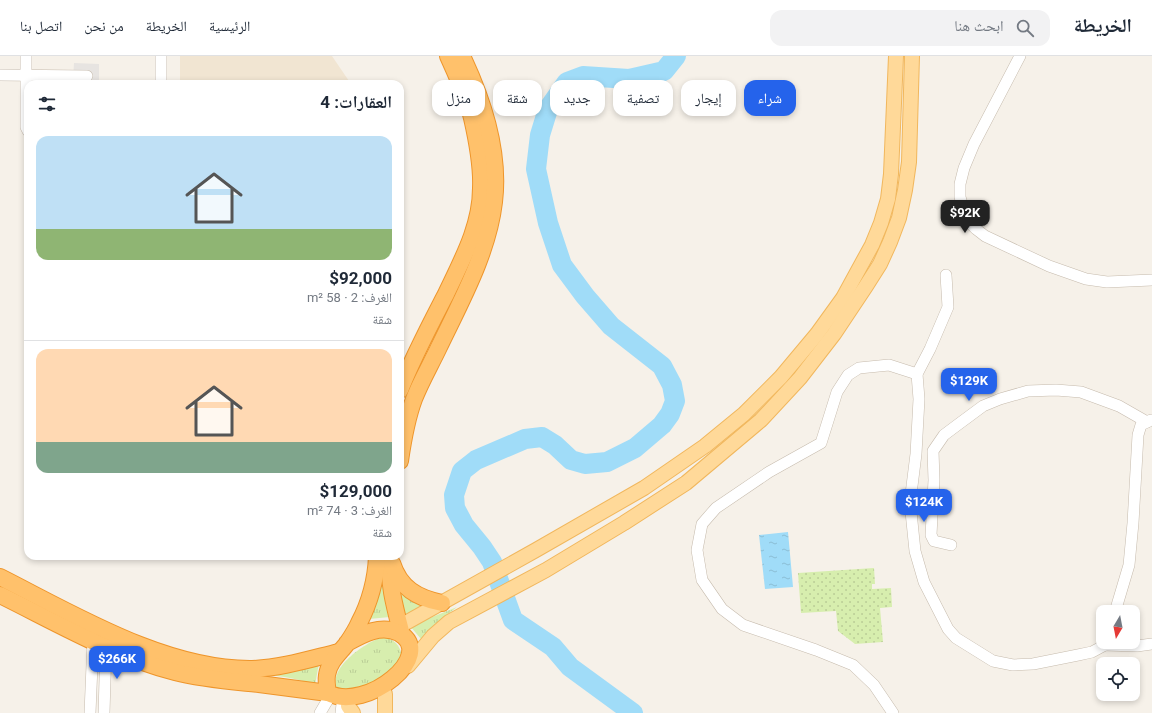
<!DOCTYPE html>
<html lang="ar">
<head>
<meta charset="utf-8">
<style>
	body { margin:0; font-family:Roboto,"Noto Naskh Arabic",sans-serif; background:#f2f2f3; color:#1f2937; direction:rtl; height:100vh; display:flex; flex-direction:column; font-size:15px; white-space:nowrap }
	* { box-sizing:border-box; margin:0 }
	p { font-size:13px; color:#747a83 }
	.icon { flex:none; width:22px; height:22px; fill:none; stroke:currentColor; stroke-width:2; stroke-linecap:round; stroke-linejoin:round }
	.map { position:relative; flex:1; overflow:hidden; direction:ltr }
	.panel { position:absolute; left:24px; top:24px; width:380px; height:480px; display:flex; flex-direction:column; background:#fff; border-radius:12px; box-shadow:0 2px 6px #0003; direction:rtl }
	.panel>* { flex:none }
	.banner { position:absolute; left:416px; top:24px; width:380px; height:36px; direction:rtl; display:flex; gap:8px }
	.needle { width:26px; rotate:190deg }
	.controls { position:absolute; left:1096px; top:549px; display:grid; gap:8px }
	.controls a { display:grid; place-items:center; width:44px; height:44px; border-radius:8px; background:#fff; box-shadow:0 2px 6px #0003; font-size:20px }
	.price { position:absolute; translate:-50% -34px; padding:0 9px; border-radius:8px; background:#2563eb; color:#fff; font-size:13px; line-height:26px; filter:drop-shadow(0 1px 2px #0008) }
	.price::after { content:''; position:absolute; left:50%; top:24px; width:12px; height:9px; margin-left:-6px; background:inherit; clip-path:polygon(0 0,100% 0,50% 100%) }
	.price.current { background:#222; color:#fff }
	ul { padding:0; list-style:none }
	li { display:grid; align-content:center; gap:8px; height:212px; padding:0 12px }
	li+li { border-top:1px solid #e0e1e3 }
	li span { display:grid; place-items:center; height:124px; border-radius:12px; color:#555 }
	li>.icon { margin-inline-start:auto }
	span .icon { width:72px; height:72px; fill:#fffc; stroke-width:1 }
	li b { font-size:17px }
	h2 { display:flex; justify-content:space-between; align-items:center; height:48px; padding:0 12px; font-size:17px }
	.tag { padding:0 14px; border-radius:12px; background:#fff; box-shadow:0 2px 6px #0003; font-size:14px; line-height:36px }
	.tag.current { background:#2563eb; color:#fff }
	header { display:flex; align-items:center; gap:24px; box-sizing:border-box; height:56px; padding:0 20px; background:#fff; border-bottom:1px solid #e0e1e3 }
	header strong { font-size:19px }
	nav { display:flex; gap:22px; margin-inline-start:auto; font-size:14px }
	.search { width:280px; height:36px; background:#f2f2f3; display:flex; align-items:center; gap:10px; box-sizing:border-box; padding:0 14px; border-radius:12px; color:#747a83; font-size:15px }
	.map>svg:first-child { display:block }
	.education { fill:#f1e5d2 }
	.grass { fill:url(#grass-tufts) }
	.garden { fill:url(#garden-dots) }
	.parking { fill:#e7e4e1 }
	.water { fill:url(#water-ripples) }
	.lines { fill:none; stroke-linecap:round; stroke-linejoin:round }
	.river { stroke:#a0dcf8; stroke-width:20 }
	.minor-casing { stroke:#c6bbad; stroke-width:12 }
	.major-casing { stroke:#f1b75d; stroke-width:16 }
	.highway-casing { stroke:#ee952b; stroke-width:18 }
	.minor { stroke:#fff; stroke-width:11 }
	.major { stroke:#ffd999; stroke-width:14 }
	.highway { stroke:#ffc16b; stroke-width:16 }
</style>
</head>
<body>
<header>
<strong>الخريطة</strong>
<div class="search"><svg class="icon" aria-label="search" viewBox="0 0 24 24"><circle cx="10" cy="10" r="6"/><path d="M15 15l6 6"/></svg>ابحث هنا</div>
<nav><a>الرئيسية</a><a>الخريطة</a><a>من نحن</a><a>اتصل بنا</a></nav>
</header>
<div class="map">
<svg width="1152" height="657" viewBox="0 0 1152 657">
	<defs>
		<pattern id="grass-tufts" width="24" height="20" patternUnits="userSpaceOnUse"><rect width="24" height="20" fill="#d7eeae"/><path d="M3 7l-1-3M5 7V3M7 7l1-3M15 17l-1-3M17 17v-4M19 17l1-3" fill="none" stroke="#bacd96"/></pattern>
		<pattern id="garden-dots" width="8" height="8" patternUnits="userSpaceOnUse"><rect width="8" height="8" fill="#d7eeae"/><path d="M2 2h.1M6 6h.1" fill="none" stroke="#bacd96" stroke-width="1.8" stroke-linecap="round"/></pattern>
		<pattern id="water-ripples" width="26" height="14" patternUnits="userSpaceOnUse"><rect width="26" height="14" fill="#a0dcf8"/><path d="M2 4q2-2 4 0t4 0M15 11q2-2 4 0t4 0" fill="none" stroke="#8bbed5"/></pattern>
	</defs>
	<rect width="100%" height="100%" fill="#f6f1e9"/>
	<polygon class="education" points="180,0 332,0 351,28 180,28"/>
	<g class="grass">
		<polygon points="383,524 390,561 369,563"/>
		<polygon points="393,524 427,550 401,560"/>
		<path d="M457,551C444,561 431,570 421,583L410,570Z"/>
		<path d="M382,581C394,583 400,588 402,601L381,629L338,635C325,613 365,587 382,581Z"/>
		<path d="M319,607L315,629C299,623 283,620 266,619Z"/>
	</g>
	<polygon class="garden" points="874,512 875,528 872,528 872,533 891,532 892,551 880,552 883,586 855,588 838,575 836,555 801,557 798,517"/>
	<polygon class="parking" points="74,7 99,8 99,24 73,24"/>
	<polygon class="water" points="788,476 793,531 765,533 759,479"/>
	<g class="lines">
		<polyline class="river" points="633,657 570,611 553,591 513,564 492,506 482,491 464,469 455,452 454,439 462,415 476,404 525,383 542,381 555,389 571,404 585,408 607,406 635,392 662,369 670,358 675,345 672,329 662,310 611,270 585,240 562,209 548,167 536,113 540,79 548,53 567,26 583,20 629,23 664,15 676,0"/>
		<defs>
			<g id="minor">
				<polyline points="26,0 26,71 28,75"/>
				<polyline points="1020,0 974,88 964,112 960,128 960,141 967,164 976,173 985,180 1049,210 1086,223 1107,226 1152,224"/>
				<polyline points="0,19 87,20"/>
				<polyline points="161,28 161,0"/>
				<polyline points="946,219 948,251 930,293 917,318 919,343 916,398 910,446 915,495 924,526 948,573 956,582 993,605 1013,609 1033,608 1078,599 1092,596 1105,589 1106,586"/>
				<polyline points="951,489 934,485 931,479 934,424 933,395 944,379 956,370 983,350 1000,343 1028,335 1056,334 1081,336 1119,350 1147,366"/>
				<polyline points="1115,556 1129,509 1133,467 1138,379 1141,369 1151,364"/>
				<polyline points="1105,589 1137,590 1152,588"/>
				<polyline points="90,657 93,585"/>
				<polyline points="104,657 106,591"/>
				<polyline points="320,657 330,640"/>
				<polyline points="341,657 342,648"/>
				<polyline points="893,657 874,629 853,609 816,594 743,569 722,553 702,524 697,494 702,468 716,452 769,416 821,387 837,336 848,319 859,312 889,309 917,318"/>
			</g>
			<g id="major">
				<polyline points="393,574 536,494 644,432 705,390 744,358 781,321 817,278 843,242 872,189 881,167 888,143 891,118 896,0"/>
				<polyline points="408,610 433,580 449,566 546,514 624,467 686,427 761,364 800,322 834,278 866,230 880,208 890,186 899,162 905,134 909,106 912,0"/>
				<polyline points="385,638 385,657"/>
				<polyline points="348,650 353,657"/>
			</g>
			<g id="highway">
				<path d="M400,334C413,301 430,269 446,238C462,204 481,170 481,132C482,109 477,84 472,62C467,41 457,20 448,0"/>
				<path d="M400,405C403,384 407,362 414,343C421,325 431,308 439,291C461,245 488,197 494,146C500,97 483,44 462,0"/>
				<path d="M390,500C388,528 395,552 402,579"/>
				<path d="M392,507C400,532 417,542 442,547"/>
				<path d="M0,521C75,559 166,614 252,613C282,612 310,603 339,596"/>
				<path d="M0,539C55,566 115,601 175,616C202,623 230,625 259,628C282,631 305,634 328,637"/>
				<path d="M347,587C363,578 381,568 399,577C438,598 367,657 328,637C327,631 326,625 327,619C329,605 341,596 348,586C352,580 356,574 359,567C370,546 376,524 377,500"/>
			</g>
		</defs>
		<use href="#minor" class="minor-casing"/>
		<use href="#major" class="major-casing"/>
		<use href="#highway" class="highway-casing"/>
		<use href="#minor" class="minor"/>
		<use href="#major" class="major"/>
		<use href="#highway" class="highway"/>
	</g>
</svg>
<div class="controls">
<a><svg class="needle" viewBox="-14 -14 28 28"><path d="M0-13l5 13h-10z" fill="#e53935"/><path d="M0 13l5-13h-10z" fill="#747a83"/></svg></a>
<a><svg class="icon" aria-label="locate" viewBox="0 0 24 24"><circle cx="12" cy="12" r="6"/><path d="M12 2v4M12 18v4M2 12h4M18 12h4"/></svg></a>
</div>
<b class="price current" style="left:965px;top:178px">$92K</b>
<b class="price" style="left:969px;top:346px">$129K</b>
<b class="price" style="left:924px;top:467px">$124K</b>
<b class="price" style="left:117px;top:624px">$266K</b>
<div class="banner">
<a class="tag current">شراء</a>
<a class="tag">إيجار</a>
<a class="tag">تصفية</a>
<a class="tag">جديد</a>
<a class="tag">شقة</a>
<a class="tag">منزل</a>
</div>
<section class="panel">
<h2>العقارات: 4<svg class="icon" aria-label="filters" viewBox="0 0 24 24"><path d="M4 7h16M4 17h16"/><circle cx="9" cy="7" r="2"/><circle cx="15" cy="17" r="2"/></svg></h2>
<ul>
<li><span style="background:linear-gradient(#bfe0f5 75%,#8fb573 0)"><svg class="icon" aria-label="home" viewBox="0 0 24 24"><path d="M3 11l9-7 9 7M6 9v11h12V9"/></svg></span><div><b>$92,000</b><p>الغرف: 2 · 58 m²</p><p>شقة</p></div></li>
<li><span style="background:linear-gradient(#ffd9b3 75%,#7fa58c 0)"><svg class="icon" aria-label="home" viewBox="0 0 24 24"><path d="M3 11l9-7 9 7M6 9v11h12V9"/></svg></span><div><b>$129,000</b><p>الغرف: 3 · 74 m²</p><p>شقة</p></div></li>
</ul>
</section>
</div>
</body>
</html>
